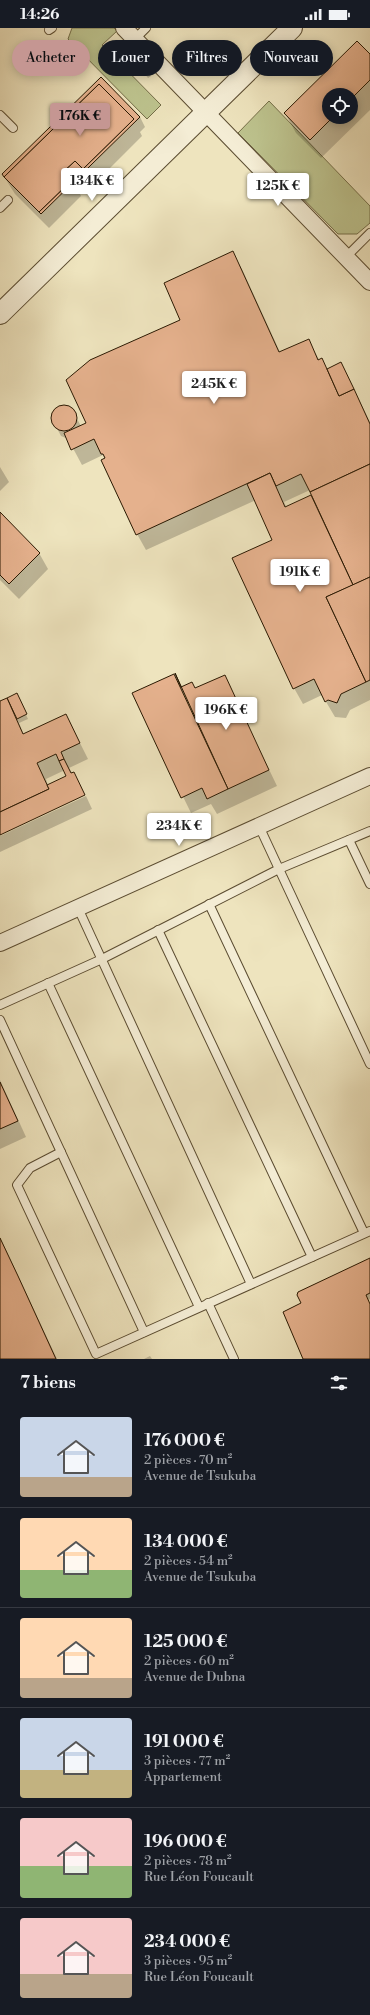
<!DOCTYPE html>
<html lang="fr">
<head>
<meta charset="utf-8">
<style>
	body { margin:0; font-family:"Libre Bodoni",serif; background:#20242c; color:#f1f3f6; height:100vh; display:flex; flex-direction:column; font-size:15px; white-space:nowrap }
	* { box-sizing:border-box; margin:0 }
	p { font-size:13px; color:#9ea1a6 }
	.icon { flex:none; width:22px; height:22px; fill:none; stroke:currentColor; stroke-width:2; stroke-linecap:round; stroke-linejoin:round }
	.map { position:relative; height:1331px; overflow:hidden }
	.drawer { display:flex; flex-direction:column; background:#171b24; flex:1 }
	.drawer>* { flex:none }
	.top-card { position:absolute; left:12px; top:12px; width:346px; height:36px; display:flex; gap:8px }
	.buttons { position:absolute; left:322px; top:60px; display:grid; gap:8px }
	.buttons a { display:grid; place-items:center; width:36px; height:36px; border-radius:50%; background:#171b24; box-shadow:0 2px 10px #0003; font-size:20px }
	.price { position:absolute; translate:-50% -34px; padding:0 9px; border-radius:4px; background:#fff; color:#222; font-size:13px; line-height:26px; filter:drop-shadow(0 1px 2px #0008) }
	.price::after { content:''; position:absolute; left:50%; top:24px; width:12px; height:9px; margin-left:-6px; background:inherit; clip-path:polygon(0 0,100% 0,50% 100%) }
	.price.active { background:#c59692; color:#111 }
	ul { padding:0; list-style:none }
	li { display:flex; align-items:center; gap:12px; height:100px; padding:0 20px }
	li+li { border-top:1px solid #363941 }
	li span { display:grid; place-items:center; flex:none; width:112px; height:80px; border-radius:4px; color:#555 }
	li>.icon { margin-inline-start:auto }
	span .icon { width:48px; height:48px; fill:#fffc; stroke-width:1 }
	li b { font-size:17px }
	h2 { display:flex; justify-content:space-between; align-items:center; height:48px; padding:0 20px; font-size:17px }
	.chip { padding:0 14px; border-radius:18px; background:#171b24; box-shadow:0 2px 10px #0003; font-size:14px; line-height:36px }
	.chip.active { background:#c59692; color:#111 }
	.status { display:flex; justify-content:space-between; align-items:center; height:28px; padding:0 20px; background:#171b24; direction:ltr }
	.status svg { height:11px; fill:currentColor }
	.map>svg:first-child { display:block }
	.green { fill:#bdc38e; stroke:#746e48 }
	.shadow { fill:#0003; fill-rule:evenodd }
	.building { fill:#e5b18d; stroke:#2a1902 }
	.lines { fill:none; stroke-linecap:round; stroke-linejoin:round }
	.service-casing { stroke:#5b4c31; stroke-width:10 }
	.minor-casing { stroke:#5b4c31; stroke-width:18 }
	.tertiary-casing { stroke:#5b4c31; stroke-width:22 }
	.service { stroke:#f4edd5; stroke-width:8 }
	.minor { stroke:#f4edd5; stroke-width:16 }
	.tertiary { stroke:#f4edd5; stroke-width:20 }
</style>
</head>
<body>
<div class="status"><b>14:26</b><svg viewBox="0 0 49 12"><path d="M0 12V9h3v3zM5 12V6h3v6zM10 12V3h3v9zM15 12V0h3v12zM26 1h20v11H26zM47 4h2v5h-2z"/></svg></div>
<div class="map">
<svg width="370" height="1331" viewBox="0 0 370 1331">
	<rect width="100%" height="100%" fill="#eee4be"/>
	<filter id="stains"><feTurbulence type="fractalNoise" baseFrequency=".005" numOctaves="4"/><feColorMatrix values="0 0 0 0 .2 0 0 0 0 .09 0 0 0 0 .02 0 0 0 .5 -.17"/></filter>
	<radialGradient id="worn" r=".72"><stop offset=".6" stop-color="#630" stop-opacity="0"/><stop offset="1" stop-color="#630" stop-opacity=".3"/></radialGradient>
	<g class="green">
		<polygon points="72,0 114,0 117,3 102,17 161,77 147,91 68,11"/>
		<polygon points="269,73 370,178 370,195 357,206 338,206 238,105"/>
	</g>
	<g class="shadow">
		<polygon points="202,25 210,25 213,30 209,34"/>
		<path d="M370,27V82L321,130L296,105L285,85ZM329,67H351V89H329Z"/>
		<polygon points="140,35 151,48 148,50 138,37"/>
		<polygon points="140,89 145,99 140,104 142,108 93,157 89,153 79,164 81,168 49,200 15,166 3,147"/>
		<path d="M233,225L242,241L280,324L308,312L320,333L322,332L327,341L341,335L370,394V672L350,682L346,690L335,689L322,667L303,676L294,660L273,512L256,472L146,522L137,506L103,427L82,437L68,411L61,408L51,389L54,383L62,378L71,380L81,398L88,395L181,292ZM310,462L313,468L287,480L284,474Z"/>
		<polygon points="0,439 9,454 0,463"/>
		<polygon points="0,486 39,525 48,541 19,571 0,552"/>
		<polygon points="175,647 182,659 195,661 224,648 277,758 217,786 211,776 191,785 133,666"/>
		<path d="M17,667L28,691L19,695L24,707L66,687L88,731L69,740L85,766L0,806V674ZM65,742L67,748L48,757L46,751Z"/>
		<polygon points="86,768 92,781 0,824 0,808"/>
		<polygon points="0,1052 26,1109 0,1121"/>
		<polygon points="0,1209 57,1331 0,1331"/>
		<polygon points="370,1231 370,1271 367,1272 370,1278 370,1331 304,1331 284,1285 303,1276"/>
		<polygon points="150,1328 152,1331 144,1331"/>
	</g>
	<g class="building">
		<polygon points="357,13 370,26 370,52 351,71 351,67 329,67 329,89 333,89 310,112 284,85"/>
		<polygon points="206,20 211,25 206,30 201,25"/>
		<polygon points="140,33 149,42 145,46 136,37"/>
		<polygon points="101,49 140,89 41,186 39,184 73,151 64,143 75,133 83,141 134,91 99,56 4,149 2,146"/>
		<polygon points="99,56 134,91 83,141 75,133 64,143 73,151 39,184 4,149"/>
		<polygon points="233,223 279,324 309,311 318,332 322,330 339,368 354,361 370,396 370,436 310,464 301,446 276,458 270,445 136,507 101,432 105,430 103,426 101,426 94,411 71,422 64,405 86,395 66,352 90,332 180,292 164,255"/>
		<polygon points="341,334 354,361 339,368 327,341"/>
		<circle cx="64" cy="390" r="13"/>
		<polygon points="370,436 370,549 353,557 310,464"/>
		<polygon points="270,445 285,479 311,467 353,557 326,569 366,654 341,666 337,675 328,672 325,674 314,651 293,661 232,530 272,512 247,456"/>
		<polygon points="0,484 40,525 9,556 0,547"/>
		<polygon points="370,549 370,652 366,654 326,569"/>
		<polygon points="175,645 181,659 192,654 195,660 225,647 269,742 228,761"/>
		<polygon points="174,646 228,761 207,771 202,760 181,770 132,665"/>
		<polygon points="17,665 27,686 17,691 7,670"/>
		<polygon points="7,670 23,706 66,686 80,715 61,724 64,731 59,733 56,726 37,735 49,761 0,784 0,673"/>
		<polygon points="64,731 71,745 74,744 85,767 0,807 0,784 49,761 47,757 66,748 59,733"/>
		<polygon points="0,1054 18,1093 0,1101"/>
		<polygon points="0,1210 18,1248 56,1331 0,1331"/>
		<polygon points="370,1230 370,1265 366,1267 370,1276 370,1331 303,1331 283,1284 301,1275 297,1267 298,1264"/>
	</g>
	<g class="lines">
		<defs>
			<g id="service">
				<polyline points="49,2 52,0"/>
				<polyline points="135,11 146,0"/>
				<polyline points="0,87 13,100"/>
				<polyline points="0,180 8,172"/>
				<polyline points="346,229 370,205"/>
				<polyline points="259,798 279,841 370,803"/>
				<polyline points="349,812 370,856"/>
				<polyline points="209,876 364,1205"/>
				<polyline points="78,880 251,1256"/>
				<polyline points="158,902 312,1229"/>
				<polyline points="48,955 199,1279"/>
				<polyline points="0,977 102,931 279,841 370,1036"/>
				<polyline points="0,992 144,1304"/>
				<polyline points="61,1124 30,1140 17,1157 96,1326 370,1203"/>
				<polyline points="208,1275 234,1331"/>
			</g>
			<g id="minor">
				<polyline points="124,0 370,254"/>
				<polyline points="0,915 370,748"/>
			</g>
			<polyline id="tertiary" points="0,286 292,0"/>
		</defs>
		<use href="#service" class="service-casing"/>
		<use href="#minor" class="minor-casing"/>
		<use href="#tertiary" class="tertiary-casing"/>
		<use href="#service" class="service"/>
		<use href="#minor" class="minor"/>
		<use href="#tertiary" class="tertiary"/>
	</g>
	<rect width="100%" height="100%" filter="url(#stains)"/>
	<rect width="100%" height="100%" fill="url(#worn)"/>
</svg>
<div class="buttons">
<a><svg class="icon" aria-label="locate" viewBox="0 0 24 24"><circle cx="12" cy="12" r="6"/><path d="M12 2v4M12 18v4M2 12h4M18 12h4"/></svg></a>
</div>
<b class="price active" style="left:80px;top:109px">176K €</b>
<b class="price" style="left:92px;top:174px">134K €</b>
<b class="price" style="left:278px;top:179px">125K €</b>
<b class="price" style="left:214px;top:377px">245K €</b>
<b class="price" style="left:300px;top:565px">191K €</b>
<b class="price" style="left:226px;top:703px">196K €</b>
<b class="price" style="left:179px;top:819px">234K €</b>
<div class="top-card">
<a class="chip active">Acheter</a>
<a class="chip">Louer</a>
<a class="chip">Filtres</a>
<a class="chip">Nouveau</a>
</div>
</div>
<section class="drawer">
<h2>7 biens<svg class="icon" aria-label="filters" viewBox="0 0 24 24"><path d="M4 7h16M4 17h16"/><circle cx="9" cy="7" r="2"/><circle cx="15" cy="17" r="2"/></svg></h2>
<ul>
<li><span style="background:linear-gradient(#c9d6e8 75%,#b9a48a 0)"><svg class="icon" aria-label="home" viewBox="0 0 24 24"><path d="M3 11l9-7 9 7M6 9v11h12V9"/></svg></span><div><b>176 000 €</b><p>2 pièces · 70 m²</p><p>Avenue de Tsukuba</p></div></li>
<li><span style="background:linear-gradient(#ffd9b3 65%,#8fb573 0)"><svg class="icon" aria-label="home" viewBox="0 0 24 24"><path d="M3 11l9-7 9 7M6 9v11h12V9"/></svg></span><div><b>134 000 €</b><p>2 pièces · 54 m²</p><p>Avenue de Tsukuba</p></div></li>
<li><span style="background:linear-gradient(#ffd9b3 75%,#b9a48a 0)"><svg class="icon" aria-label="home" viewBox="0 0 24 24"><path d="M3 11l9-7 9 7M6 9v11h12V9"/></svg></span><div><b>125 000 €</b><p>2 pièces · 60 m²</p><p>Avenue de Dubna</p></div></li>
<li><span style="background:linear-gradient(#c9d6e8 65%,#c2b280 0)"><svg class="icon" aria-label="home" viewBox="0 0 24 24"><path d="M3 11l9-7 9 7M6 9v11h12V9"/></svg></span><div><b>191 000 €</b><p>3 pièces · 77 m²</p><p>Appartement</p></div></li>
<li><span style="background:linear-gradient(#f6c9c9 60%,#8fb573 0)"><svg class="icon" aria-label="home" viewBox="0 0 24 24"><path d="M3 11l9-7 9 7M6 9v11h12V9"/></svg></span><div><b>196 000 €</b><p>2 pièces · 78 m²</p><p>Rue Léon Foucault</p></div></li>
<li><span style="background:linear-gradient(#f6c9c9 70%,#b9a48a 0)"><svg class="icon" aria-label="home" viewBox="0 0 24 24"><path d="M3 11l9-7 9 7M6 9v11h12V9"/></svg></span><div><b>234 000 €</b><p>3 pièces · 95 m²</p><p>Rue Léon Foucault</p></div></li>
</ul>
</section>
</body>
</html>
